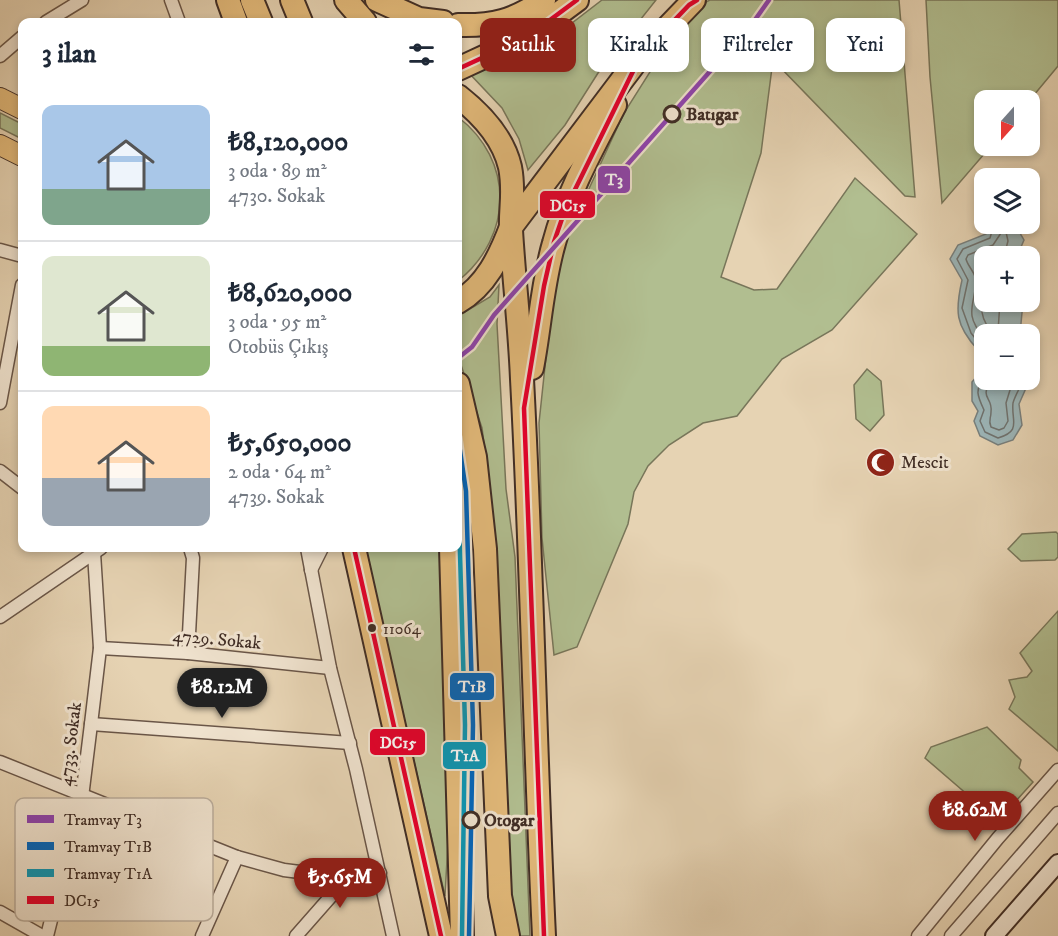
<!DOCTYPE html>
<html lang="tr">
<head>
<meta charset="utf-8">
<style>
	body { margin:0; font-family:"IM FELL DW Pica",serif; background:#f2f2f3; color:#1f2937; height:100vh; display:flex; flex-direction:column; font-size:22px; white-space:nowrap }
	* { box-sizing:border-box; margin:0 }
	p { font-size:20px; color:#747a83 }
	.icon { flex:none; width:33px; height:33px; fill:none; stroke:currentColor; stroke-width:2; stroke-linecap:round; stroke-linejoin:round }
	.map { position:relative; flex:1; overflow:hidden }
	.sheet { position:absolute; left:18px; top:18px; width:444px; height:534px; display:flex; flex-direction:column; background:#fff; border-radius:12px; box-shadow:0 3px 9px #0003 }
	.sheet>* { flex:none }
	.guide { position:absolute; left:480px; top:18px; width:488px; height:54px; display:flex; gap:12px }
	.needle { width:39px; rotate:201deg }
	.tools { position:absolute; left:974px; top:90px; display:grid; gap:12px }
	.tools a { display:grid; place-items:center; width:66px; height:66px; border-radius:12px; background:#fff; box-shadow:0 3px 9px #0003; font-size:30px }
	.price { position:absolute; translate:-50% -51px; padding:0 14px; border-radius:21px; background:#8f2418; color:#fff; font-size:20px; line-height:39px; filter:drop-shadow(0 2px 3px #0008) }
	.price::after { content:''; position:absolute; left:50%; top:36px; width:18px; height:14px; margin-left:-9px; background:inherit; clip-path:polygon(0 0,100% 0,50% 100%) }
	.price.on { background:#222; color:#fff }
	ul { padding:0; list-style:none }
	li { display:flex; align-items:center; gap:18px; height:150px; padding:0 24px }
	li+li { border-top:2px solid #e0e1e3 }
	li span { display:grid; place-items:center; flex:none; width:168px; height:120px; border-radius:12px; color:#555 }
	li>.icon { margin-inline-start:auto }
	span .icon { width:72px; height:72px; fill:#fffc; stroke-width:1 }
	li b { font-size:26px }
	h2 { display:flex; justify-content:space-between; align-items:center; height:72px; padding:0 24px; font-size:26px }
	.pill { padding:0 21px; border-radius:12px; background:#fff; box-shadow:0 3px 9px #0003; font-size:21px; line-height:54px }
	.pill.on { background:#8f2418; color:#fff }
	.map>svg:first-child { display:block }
	.green { fill:#b1be90; stroke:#78765a; stroke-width:1.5 }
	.water { fill:#9bb5b8; stroke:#777f7d; stroke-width:1.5 }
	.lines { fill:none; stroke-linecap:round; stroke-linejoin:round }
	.shore { stroke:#6e716e; stroke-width:1.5 }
	.street-casing { stroke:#6a5648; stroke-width:15 }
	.secondary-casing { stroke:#402d25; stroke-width:20 }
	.primary-casing { stroke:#402d25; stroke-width:22 }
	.highway-casing { stroke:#402d25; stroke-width:26 }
	.street { stroke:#efe2ce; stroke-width:12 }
	.secondary { stroke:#efe2ce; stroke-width:16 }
	.primary { stroke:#e3ba7a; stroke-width:20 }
	.highway { stroke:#e3ba7a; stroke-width:22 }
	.bus-1-casing { stroke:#efe2ce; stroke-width:9 }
	.bus-1 { stroke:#e4002b; stroke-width:4.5 }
	.tram-1-casing { stroke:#efe2ce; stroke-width:9 }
	.tram-2-casing { stroke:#efe2ce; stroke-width:9 }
	.tram-3-casing { stroke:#efe2ce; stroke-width:9 }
	.tram-1 { stroke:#8e44ad; stroke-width:4.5 }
	.tram-2 { stroke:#0065bd; stroke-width:4.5 }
	.tram-3 { stroke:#0a96b5; stroke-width:4.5 }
	.stop-dot { fill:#efe2ce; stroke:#402d25; stroke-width:3 }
	.bus-dot { fill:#402d25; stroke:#efe2ce; stroke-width:2 }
	.labels { text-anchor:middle; stroke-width:6; stroke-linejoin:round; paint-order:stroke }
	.bus-label { font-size:16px; fill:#402d25; stroke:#efe2ce; text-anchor:start }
	.stop-label { font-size:18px; font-weight:bold; fill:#402d25; stroke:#efe2ce; text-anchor:start }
	.poi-label { font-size:18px; fill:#402d25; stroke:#efe2ce; text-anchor:start }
	.street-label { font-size:18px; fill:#402d25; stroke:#efe2ce }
	.key { fill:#efe2ce; stroke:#baac9b; stroke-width:1.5 }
	.key-label { font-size:16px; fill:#402d25 }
	.line-badge { stroke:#efe2ce; stroke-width:2 }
	.badge-label { font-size:16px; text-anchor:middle; font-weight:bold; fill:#fff }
</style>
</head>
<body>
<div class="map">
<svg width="1058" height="936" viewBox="0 0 1058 936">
	<rect width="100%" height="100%" fill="#e6d3b3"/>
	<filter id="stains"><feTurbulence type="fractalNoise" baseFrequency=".00333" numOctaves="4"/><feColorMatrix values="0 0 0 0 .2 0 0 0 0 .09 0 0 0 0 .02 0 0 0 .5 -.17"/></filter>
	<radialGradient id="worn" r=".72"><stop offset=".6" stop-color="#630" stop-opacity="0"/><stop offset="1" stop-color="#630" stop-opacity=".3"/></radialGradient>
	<g class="green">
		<polygon points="602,0 656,0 598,73 565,125 528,170 519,139 502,108 468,72 511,58 555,36"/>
		<polygon points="710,0 899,0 915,197 905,196 773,60 761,153 721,277 754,290 777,289 855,178 917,234 832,330 782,359 737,416 703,423 669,445 648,466 634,492 628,524 577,647 554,655 542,538 539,423 553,291 569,232 624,113 689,10"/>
		<polygon points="926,0 1058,0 1058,66 1029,101 984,100 984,146 991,146 942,203 930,77"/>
		<polygon points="0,113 22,124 22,139 0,128"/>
		<path d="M458,117C514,160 514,236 458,281Z"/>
		<polygon points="499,285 497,324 506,489 515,557 530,936 517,936 509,895 489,483 482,428 458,356 458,316 490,297"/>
		<polygon points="867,369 881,381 884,415 870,431 856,419 854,385"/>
		<polygon points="1056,532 1058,534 1058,557 1055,560 1021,561 1008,549 1022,534"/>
		<polygon points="365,548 440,548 449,823 445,896"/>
		<polygon points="1058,611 1058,751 1009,709 1015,697 1009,680 1027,677 1032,671 1020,653"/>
		<polygon points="987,727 1021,760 1019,768 1033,782 998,821 925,758 931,747"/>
	</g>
	<path class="water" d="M989,224H1021L1020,233L1024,240L1018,254L1019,256H984V302H1023L1020,334H984V380H1020L1026,388L1019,404L1022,425L1013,440L998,445L980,436L974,421L978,411L972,401V382L978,375V350C955,325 955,311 962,280L950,259L958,245L986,234Z"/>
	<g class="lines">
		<g class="shore">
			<path d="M984,286C980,305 979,321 995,334L998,331L1000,302"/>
			<path d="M984,337C963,314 975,305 976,281C976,273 968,267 966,259L968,255L993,245L1003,230L1006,232L1008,241L1004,256"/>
			<polyline points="984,368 983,348 971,333 962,308 968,280 957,259 963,249 990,238 994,224"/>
			<path d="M984,376C975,391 977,395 984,410L980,421L985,432L998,438C1022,431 1011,421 1013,403C1014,399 1017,393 1019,389L1015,380"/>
			<path d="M991,380C979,400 993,396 991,412C991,419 988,420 991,427L999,430L1004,428L1008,421L1006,403L1010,390L1008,380"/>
		</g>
		<defs>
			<g id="street">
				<polyline points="171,0 179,22"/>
				<polyline points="46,22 82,0"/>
				<polyline points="0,56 22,37"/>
				<polyline points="0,250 22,256"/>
				<polyline points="0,403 22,285"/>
				<polyline points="0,471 22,488"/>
				<polyline points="307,548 330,668 356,769 393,936"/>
				<polyline points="311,570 322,548"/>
				<polyline points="0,617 101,548"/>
				<polyline points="100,648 188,653 330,668"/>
				<polyline points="188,653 193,558 190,548"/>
				<polyline points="91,724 350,743"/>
				<polyline points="0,762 237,857 284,870 347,878"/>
				<polyline points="0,912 42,936"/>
				<polyline points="47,936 82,797 91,724 100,648 94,553 89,548"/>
				<polyline points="202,936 237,857"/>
				<polyline points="296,936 347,878 380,873"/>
				<polyline points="918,936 998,838 1058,770"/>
				<polyline points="951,936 1058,813"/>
			</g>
			<polyline id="secondary" points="994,936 1058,863"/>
			<g id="primary">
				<polyline points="0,98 22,109"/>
				<polyline points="0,145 22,156"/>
			</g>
			<g id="highway">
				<polyline points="228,0 236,22"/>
				<polyline points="252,0 261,22"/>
				<polyline points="292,0 301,22"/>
				<polyline points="346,0 365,22"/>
				<polyline points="377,0 419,19 443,22"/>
				<path d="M458,25C493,26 514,21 544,0"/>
				<polyline points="458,69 527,37 577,0"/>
				<path d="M458,96C481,114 503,137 510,167C515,192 510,207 511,230C514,280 520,329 522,379C532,565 535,751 544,936"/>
				<path d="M458,302C486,286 500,256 511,227L641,55L694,0"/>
				<path d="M532,368C540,327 542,284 554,243C567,194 592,149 615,105"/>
				<polyline points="458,384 475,457 485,549 500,896 508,936"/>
				<polyline points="354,548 441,936"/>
				<polyline points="451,548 462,936"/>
			</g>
		</defs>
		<use href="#street" class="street-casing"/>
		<use href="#secondary" class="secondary-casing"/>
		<use href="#primary" class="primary-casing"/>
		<use href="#highway" class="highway-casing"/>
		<use href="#street" class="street"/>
		<use href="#secondary" class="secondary"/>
		<use href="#primary" class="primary"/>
		<use href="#highway" class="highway"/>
		<defs>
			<g id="bus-1">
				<polyline points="458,69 527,37 577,0"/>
				<polyline points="354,548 441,936"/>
				<polyline points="544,936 524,408 544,286 554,242 565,210 641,55 689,5 697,0"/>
			</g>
		</defs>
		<use href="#bus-1" class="bus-1-casing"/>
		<use href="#bus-1" class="bus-1"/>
		<defs>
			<polyline id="tram-1" points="458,358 472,347 494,315 752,24 769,0"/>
			<polyline id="tram-2" points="458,437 466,491 473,725 469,936"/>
			<polyline id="tram-3" points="458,485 465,725 462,936"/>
		</defs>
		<use href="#tram-1" class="tram-1-casing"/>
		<use href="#tram-2" class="tram-2-casing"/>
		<use href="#tram-3" class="tram-3-casing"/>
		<use href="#tram-1" class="tram-1"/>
		<use href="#tram-2" class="tram-2"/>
		<use href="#tram-3" class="tram-3"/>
	</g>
	<defs>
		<symbol id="mosque-disc" viewBox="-11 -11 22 22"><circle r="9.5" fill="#8f2418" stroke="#efe2ce"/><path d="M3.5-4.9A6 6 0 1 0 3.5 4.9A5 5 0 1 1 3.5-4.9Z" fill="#fff"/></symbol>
	</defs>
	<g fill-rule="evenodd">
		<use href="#mosque-disc" x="864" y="446" width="33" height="33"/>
	</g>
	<g class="stop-dot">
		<circle cx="672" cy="114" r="8"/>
		<circle cx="471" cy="820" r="8"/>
	</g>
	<circle class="bus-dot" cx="372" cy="628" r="5"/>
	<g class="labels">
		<g class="bus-label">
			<text x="383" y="634">11064</text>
		</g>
		<g class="stop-label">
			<text x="686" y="120">Batıgar</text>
			<text x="484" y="826">Otogar</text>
		</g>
		<g class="poi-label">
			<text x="901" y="468">Mescit</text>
		</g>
		<g class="street-label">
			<text transform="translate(217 639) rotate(5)" y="6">4729. Sokak</text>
			<text transform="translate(70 744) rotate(-83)" y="6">4733. Sokak</text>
		</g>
	</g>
	<rect x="15" y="798" width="198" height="123" rx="9" class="key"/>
	<rect x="27" y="815" width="27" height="8" fill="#8e44ad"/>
	<rect x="27" y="842" width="27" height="8" fill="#0065bd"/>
	<rect x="27" y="869" width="27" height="8" fill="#0a96b5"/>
	<rect x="27" y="896" width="27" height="8" fill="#e4002b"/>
	<g class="key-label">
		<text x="64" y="825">Tramvay T3</text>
		<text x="64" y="852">Tramvay T1B</text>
		<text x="64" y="879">Tramvay T1A</text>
		<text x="64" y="906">DC15</text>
	</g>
	<g class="line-badge">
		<rect x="597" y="165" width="34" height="29" rx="6" fill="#8e44ad"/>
		<rect x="539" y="190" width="57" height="29" rx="6" fill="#e4002b"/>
		<rect x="449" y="672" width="46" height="29" rx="6" fill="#0065bd"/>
		<rect x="369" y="728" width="57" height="28" rx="6" fill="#e4002b"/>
		<rect x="442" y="741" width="45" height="29" rx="6" fill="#0a96b5"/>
	</g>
	<g class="badge-label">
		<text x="614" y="185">T3</text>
		<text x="568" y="211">DC15</text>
		<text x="472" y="692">T1B</text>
		<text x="398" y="748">DC15</text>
		<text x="465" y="761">T1A</text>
	</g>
	<rect width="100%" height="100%" filter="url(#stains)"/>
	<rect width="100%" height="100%" fill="url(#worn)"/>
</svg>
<div class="tools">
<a><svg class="needle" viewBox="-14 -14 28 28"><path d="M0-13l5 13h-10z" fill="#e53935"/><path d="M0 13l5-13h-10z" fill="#747a83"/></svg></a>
<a><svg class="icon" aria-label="layers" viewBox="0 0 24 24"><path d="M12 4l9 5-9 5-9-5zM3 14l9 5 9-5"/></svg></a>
<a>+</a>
<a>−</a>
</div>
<b class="price on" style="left:222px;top:719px">₺8.12M</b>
<b class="price" style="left:975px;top:842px">₺8.62M</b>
<b class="price" style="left:340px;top:909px">₺5.65M</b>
<div class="guide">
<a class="pill on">Satılık</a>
<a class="pill">Kiralık</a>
<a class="pill">Filtreler</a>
<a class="pill">Yeni</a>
</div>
<section class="sheet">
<h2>3 ilan<svg class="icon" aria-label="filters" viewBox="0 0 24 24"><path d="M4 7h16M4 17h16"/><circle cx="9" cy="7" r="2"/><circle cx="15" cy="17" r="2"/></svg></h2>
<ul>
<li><span style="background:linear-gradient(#a9c7e8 70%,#7fa58c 0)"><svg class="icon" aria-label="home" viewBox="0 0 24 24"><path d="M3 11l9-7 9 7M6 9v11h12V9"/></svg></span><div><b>₺8,120,000</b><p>3 oda · 89 m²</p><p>4730. Sokak</p></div></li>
<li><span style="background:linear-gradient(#dfe7d0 75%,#8fb573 0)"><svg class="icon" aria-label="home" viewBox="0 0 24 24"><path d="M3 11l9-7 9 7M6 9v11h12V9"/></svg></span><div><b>₺8,620,000</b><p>3 oda · 95 m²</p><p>Otobüs Çıkış</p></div></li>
<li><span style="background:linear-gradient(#ffd9b3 60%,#9aa5b1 0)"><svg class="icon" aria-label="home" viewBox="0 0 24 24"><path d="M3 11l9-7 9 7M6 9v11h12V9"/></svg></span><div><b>₺5,650,000</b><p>2 oda · 64 m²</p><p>4739. Sokak</p></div></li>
</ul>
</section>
</div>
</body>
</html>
